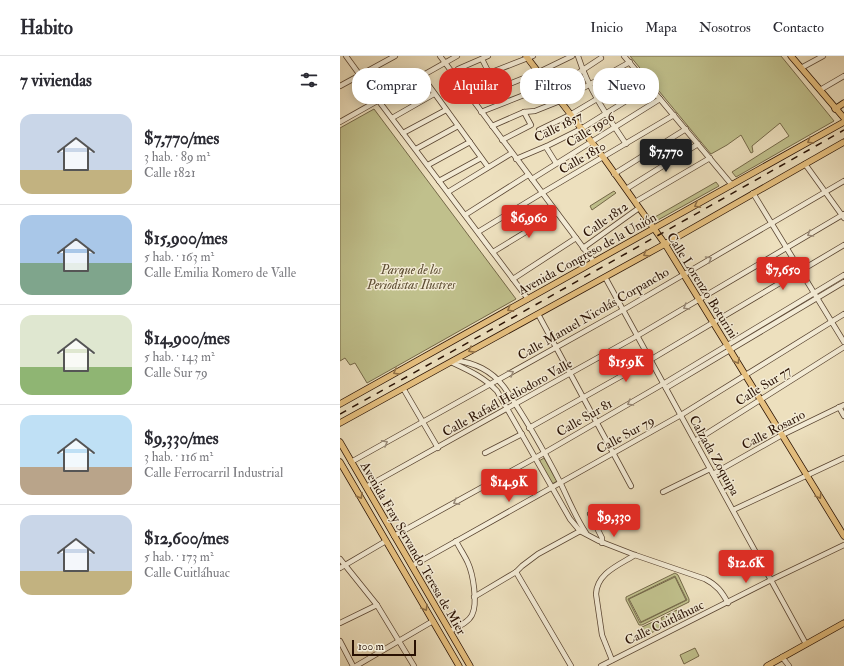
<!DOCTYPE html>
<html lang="es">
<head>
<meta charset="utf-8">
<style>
	body { margin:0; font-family:"IM FELL Double Pica",serif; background:#f2f2f3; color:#2b2b33; height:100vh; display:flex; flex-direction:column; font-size:15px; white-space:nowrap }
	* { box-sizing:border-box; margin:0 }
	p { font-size:13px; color:#7c7c81 }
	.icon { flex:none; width:22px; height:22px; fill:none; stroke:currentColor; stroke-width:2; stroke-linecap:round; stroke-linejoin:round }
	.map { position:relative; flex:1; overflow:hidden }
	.panel { display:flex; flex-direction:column; background:#fff; width:340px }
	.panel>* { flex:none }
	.top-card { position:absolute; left:12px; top:12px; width:380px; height:36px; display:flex; gap:8px }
	.scale { position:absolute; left:12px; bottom:10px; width:64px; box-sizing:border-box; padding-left:4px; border:2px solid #291103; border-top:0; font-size:11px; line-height:14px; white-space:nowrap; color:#291103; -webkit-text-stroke:3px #f3ebd5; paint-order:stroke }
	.price { position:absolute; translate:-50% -34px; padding:0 9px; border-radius:4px; background:#d93025; color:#fff; font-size:13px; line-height:26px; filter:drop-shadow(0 1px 2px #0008) }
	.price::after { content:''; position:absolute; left:50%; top:24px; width:12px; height:9px; margin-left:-6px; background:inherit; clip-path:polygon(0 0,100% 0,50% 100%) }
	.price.on { background:#222; color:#fff }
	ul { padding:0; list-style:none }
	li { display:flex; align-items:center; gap:12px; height:100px; padding:0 20px }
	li+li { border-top:1px solid #e1e1e2 }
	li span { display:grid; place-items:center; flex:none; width:112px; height:80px; border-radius:12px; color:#555 }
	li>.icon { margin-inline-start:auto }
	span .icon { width:48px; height:48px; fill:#fffc; stroke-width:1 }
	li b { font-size:17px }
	h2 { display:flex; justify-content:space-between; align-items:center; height:48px; padding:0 20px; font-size:17px }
	.tag { padding:0 14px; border-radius:16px; background:#fff; box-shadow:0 2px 10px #0003; font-size:14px; line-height:36px }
	.tag.on { background:#d93025; color:#fff }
	header { display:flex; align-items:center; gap:24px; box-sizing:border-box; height:56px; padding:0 20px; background:#fff; border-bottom:1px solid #e1e1e2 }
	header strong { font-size:19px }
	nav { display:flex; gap:22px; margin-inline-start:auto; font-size:14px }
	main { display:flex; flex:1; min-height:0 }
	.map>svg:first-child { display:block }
	.green { fill:#c0c08c; stroke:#746848; fill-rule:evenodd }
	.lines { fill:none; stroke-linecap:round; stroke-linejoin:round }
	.minor-casing { stroke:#5a4532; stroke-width:6 }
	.major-casing { stroke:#291103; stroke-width:7 }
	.minor { stroke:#f3ebd5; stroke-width:4.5 }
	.major { stroke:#e6c07f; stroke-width:5.5 }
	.rail { stroke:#291103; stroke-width:1.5; stroke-dasharray:7 7; stroke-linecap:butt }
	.oneway { stroke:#917147 }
	.oneway2 { stroke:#988976 }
	.labels { text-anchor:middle; stroke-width:3; stroke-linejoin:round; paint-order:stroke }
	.street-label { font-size:13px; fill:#291103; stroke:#f3ebd5 }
	.park-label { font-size:13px; font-style:italic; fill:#5e4e33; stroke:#f3ebd5 }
</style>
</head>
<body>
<header>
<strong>Habito</strong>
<nav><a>Inicio</a><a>Mapa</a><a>Nosotros</a><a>Contacto</a></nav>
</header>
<main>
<section class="panel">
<h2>7 viviendas<svg class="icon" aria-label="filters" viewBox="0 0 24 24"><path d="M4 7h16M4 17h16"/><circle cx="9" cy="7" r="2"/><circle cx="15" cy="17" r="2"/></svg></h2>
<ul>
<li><span style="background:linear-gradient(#c9d6e8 70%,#c2b280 0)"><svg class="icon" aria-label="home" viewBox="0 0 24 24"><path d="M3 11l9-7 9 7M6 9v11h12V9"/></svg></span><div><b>$7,770/mes</b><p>3 hab. · 89 m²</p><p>Calle 1821</p></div></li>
<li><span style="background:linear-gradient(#a9c7e8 60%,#7fa58c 0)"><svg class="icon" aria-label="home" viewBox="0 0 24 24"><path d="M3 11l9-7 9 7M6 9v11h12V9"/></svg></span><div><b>$15,900/mes</b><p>5 hab. · 163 m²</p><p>Calle Emilia Romero de Valle</p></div></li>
<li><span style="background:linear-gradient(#dfe7d0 65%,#8fb573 0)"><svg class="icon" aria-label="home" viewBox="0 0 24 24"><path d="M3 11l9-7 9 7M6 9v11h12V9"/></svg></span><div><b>$14,900/mes</b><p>5 hab. · 143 m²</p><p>Calle Sur 79</p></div></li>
<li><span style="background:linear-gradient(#bfe0f5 65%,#b9a48a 0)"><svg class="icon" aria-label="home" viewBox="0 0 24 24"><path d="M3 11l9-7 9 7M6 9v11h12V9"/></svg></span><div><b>$9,330/mes</b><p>3 hab. · 116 m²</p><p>Calle Ferrocarril Industrial</p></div></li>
<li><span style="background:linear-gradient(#c9d6e8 70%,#c2b280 0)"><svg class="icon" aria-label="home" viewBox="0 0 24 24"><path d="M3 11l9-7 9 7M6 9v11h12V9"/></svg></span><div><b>$12,600/mes</b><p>5 hab. · 173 m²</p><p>Calle Cuitláhuac</p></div></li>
</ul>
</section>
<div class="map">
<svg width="504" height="610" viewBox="0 0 504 610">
	<rect width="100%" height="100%" fill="#ede0be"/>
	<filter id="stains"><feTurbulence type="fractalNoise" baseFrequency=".005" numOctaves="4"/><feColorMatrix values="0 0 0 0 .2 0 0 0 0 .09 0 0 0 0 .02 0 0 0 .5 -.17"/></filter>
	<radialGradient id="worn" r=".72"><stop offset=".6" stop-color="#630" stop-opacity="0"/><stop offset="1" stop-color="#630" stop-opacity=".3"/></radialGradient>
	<g class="green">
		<polygon points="290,0 441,0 494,65 396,121 392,116 449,80 440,67 412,90 413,96 411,97 401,79 387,89 371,98"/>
		<polygon points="34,53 176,243 27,327 15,307 10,309 5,302 0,305 0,72"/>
		<polygon points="376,126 379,130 318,164 315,161"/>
		<polygon points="274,135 276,137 252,154 250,150"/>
		<polygon points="204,402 217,425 212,428 199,405"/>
		<path d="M335,517L338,519L349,543V546L302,569H299L286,544V541ZM335,520L347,544L300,567L288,543Z"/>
		<polygon points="335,521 346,544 301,566 289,543"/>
		<polygon points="337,554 341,562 325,570 321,562"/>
		<polygon points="317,564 322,572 306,579 302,571"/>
		<polygon points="355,592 359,600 344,608 340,599"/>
	</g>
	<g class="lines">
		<defs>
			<g id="minor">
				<polyline points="6,0 38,44 188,243"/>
				<polyline points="100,0 254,206"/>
				<path d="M238,0C248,32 267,60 286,88"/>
				<polyline points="284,0 392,129"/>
				<polyline points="142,3 149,17"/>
				<polyline points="461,12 483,0"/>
				<polyline points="118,13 148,0"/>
				<polyline points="82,20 148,111"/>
				<polyline points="121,28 193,0"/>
				<polyline points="0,30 55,0"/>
				<polyline points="480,34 504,20"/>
				<polyline points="132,43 199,16 232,0"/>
				<polyline points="141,56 184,39 223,27 261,2"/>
				<polyline points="52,62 94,38"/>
				<polyline points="0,66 117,0"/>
				<polyline points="152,70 184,56 195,55 220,45 290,6"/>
				<polyline points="199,74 230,59 299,18"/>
				<polyline points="63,77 106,54"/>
				<polyline points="162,84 191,69 184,56"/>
				<polyline points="206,91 216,107"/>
				<polyline points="76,93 118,70"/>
				<polyline points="176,103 209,89 241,73 310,30"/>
				<polyline points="465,108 504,162"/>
				<polyline points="88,109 130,86"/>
				<polyline points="274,118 346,73"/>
				<polyline points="192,123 320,43"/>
				<polyline points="99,125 141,102"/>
				<polyline points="286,133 358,88"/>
				<polyline points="108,136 172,97"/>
				<polyline points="413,137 504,286"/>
				<polyline points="295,146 370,102"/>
				<polyline points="125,159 188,119"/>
				<polyline points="138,176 202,137 334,59"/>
				<polyline points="243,192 299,152"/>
				<polyline points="153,196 217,157"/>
				<polyline points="265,221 466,588"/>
				<polyline points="173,223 236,182"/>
				<polyline points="198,258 291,430"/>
				<path d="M114,304C135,307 151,314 164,331C185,361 204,395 221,428C229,445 236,462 246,477"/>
				<path d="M111,306C128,314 144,321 157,335L230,463L240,475L259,485L295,499L365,523C377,529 382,536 388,547"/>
				<polyline points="63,332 98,392"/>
				<polyline points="326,332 504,226"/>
				<polyline points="499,351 504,360"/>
				<polyline points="189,372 310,304 504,189"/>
				<polyline points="355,385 504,291"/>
				<polyline points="145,397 182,378"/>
				<polyline points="11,406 283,254 504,125"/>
				<polyline points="373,418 442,379 504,349"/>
				<polyline points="26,431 297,280 504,158"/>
				<polyline points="323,436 370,413"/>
				<polyline points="393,454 504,402"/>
				<polyline points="250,458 262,482 262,487"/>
				<polyline points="54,480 204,397 323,328 504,219"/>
				<polyline points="0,503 37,549 74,610"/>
				<polyline points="72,510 341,359 504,258"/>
				<polyline points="0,512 46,485"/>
				<polyline points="176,516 231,610"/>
				<polyline points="134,541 176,516 182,510 198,498 242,474"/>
				<polyline points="0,567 37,549"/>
				<path d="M110,575C117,571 128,567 132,559C138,547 133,518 128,507C125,500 120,493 116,485"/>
				<polyline points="0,585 13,610"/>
				<polyline points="442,601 449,610"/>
				<path d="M272,604L262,579L256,538C257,517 279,509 295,499"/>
				<polyline points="16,610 93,565"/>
				<polyline points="261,610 431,524 504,489"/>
			</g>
			<g id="major">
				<polyline points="186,0 263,101 325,188 504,480"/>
				<polyline points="451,0 504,62"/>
				<polyline points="495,53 504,47"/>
				<polyline points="0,348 504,66"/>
				<polyline points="0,367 325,188 504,86"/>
				<polyline points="0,386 130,610"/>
				<polyline points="0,406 119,610"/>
				<polyline points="427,610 504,567"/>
			</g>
		</defs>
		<use href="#minor" class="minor-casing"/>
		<use href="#major" class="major-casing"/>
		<use href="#minor" class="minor"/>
		<use href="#major" class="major"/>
		<polyline class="rail" points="0,358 181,257 504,74"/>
	</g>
	<defs><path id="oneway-chevron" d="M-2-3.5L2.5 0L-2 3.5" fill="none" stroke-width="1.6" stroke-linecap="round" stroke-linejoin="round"/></defs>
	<g class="oneway">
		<use href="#oneway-chevron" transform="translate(470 85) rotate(150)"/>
		<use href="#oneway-chevron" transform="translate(357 149) rotate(151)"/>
		<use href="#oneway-chevron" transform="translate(306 198) rotate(151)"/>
		<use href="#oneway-chevron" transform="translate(170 253) rotate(151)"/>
		<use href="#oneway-chevron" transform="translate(131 294) rotate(151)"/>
		<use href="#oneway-chevron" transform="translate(397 305) rotate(59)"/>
		<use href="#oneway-chevron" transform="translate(56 316) rotate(151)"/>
		<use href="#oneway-chevron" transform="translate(20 440) rotate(60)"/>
		<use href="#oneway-chevron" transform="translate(479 440) rotate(59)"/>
		<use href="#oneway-chevron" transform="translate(85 552) rotate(60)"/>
	</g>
	<g class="oneway2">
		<use href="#oneway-chevron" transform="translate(470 178) rotate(149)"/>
		<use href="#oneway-chevron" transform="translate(369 203) rotate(-31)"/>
		<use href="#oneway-chevron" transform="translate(346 251) rotate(149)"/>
		<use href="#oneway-chevron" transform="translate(171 317) rotate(-30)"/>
		<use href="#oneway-chevron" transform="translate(290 347) rotate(150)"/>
		<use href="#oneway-chevron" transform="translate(45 387) rotate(-29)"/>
		<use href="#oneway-chevron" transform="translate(116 446) rotate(151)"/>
	</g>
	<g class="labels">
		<g class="street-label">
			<text transform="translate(218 70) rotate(-27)" y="5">Calle 1857</text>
			<text transform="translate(250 73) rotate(-32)" y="5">Calle 1906</text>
			<text transform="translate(242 101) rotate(-30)" y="5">Calle 1810</text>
			<text transform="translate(265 163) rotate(-35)" y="5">Calle 1812</text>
			<text transform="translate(247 197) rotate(-29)" y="5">Avenida Congreso de la Unión</text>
			<text transform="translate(363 229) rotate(58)" y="5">Calle Lorenzo Boturini</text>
			<text transform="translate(253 257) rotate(-30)" y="5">Calle Manuel Nicolás Corpancho</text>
			<text transform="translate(423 329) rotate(-32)" y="5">Calle Sur 77</text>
			<text transform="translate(167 341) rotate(-29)" y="5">Calle Rafaél Heliodoro Valle</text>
			<text transform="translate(244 361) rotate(-30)" y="5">Calle Sur 81</text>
			<text transform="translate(433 373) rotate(-28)" y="5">Calle Rosario</text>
			<text transform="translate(285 378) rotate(-29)" y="5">Calle Sur 79</text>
			<text transform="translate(375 399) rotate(61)" y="5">Calzada Zoquipa</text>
			<text transform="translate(74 492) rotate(60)" y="5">Avenida Fray Servando Teresa de Mier</text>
			<text transform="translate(324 566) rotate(-26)" y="5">Calle Cuitláhuac</text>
		</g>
		<g class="park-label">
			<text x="71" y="218">Parque de los<tspan x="71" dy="15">Periodistas Ilustres</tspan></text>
		</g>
	</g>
	<rect width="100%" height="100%" filter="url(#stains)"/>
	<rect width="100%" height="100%" fill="url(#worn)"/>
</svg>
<div class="scale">100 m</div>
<b class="price on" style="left:326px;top:117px">$7,770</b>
<b class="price" style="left:189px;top:183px">$6,960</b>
<b class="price" style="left:443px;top:235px">$7,650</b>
<b class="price" style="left:286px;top:327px">$15.9K</b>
<b class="price" style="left:169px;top:447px">$14.9K</b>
<b class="price" style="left:274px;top:482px">$9,330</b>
<b class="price" style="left:406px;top:528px">$12.6K</b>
<div class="top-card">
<a class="tag">Comprar</a>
<a class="tag on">Alquilar</a>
<a class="tag">Filtros</a>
<a class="tag">Nuevo</a>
</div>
</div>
</main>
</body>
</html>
